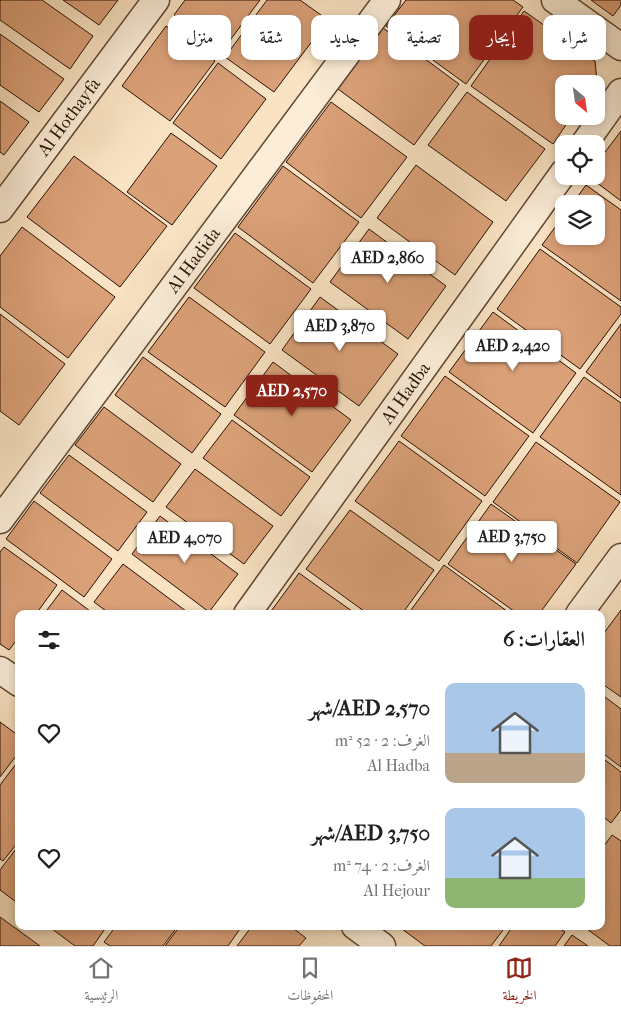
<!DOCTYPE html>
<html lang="ar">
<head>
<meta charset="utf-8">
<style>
	body { margin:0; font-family:"IM FELL French Canon",Amiri,serif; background:#f2f2f2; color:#202124; direction:rtl; height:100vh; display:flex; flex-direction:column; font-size:19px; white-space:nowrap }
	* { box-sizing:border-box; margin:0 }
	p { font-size:16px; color:#757577 }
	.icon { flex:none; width:28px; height:28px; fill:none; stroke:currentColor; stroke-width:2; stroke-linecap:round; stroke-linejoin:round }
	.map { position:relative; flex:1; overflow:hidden; direction:ltr }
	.drawer { position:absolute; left:15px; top:610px; width:590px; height:320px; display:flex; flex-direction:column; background:#fff; border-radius:10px; box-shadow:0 2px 8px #0003; direction:rtl }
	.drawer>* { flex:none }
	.hud { position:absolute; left:15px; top:15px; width:591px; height:45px; direction:rtl; display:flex; gap:10px }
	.needle { width:32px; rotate:151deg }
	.tools { position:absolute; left:555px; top:75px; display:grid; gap:10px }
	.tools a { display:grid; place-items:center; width:50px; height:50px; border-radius:10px; background:#fff; box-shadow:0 2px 8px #0003; font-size:25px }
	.price { position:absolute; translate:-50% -42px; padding:0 11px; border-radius:5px; background:#fff; color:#222; font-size:16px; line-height:32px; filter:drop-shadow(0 1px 2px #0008) }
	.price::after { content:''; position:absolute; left:50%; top:30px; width:15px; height:11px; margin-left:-8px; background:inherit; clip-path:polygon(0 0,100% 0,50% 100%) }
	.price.on { background:#8f2418; color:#fff }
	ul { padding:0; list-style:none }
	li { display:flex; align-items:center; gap:15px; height:125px; padding:0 20px }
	li span { display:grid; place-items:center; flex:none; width:140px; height:100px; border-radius:10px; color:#555 }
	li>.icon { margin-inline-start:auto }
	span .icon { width:60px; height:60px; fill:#fffc; stroke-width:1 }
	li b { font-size:21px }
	h2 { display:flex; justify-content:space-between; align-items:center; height:60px; padding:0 20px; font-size:21px }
	.tag { padding:0 18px; border-radius:10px; background:#fff; box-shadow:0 2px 8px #0003; font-size:18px; line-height:45px }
	.tag.on { background:#8f2418; color:#fff }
	.tab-bar { display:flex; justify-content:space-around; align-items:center; height:70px; border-top:1px solid #e0e0e0; background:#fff; font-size:14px; color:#757577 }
	.tab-bar a { display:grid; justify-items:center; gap:2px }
	.tab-bar .on { color:#8f2418 }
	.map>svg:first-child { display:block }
	.building { fill:#daa078; stroke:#2a1102 }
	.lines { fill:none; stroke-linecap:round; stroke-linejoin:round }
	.minor-casing { stroke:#5e4632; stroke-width:29 }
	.minor { stroke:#fbedd8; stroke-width:26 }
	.labels { text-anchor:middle; stroke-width:4; stroke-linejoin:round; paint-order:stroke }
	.street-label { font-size:18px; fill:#2a1102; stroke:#fbedd8 }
</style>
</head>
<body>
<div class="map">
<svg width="621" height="946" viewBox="0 0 621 946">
	<rect width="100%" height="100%" fill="#f9e3c3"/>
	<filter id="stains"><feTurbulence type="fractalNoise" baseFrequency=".004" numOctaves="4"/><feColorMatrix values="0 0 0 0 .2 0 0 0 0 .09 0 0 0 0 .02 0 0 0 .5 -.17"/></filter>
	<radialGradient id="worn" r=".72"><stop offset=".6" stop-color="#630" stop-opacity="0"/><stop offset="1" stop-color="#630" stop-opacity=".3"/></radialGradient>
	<g class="building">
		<polygon points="0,0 42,0 93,36 70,69 0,20"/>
		<polygon points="63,0 118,0 99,25"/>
		<polygon points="185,0 260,0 222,51 174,15"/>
		<polygon points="267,0 300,0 328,20 274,92 225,57"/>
		<polygon points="406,0 513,0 523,7 466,84 386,26"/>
		<polygon points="591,0 621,0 621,5 613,16"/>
		<polygon points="524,11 595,61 597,81 595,84 564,84 564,116 572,116 553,144 471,86"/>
		<polygon points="166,26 215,61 170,121 122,86"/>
		<polygon points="383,28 459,84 414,145 338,89"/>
		<polygon points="0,34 64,79 39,112 0,85"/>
		<polygon points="218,63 266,99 221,159 173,123"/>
		<polygon points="467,92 545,149 506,201 428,145"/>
		<polygon points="0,101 29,122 4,155 0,152"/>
		<polygon points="331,102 407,157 361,218 286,162"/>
		<polygon points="621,131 621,201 588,176 596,176 596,164"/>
		<polygon points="171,133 217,166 172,225 127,192"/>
		<polygon points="74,156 167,226 120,287 27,217"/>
		<polygon points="416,165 493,222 455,275 377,218"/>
		<polygon points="283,166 359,222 313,283 238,227"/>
		<polygon points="586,185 621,210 621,301 542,245 564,215 564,236 596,236 596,204 572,204"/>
		<polygon points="22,227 115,297 68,358 0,307 0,256"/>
		<polygon points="369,229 446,286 408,339 330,282"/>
		<polygon points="235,233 311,289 270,344 194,288"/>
		<polygon points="540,249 621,307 621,314 580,369 497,309"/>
		<polygon points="189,297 265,352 225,407 148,352"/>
		<polygon points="320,297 398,354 359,406 282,350"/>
		<polygon points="493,312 576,373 533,433 449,372"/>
		<polygon points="0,314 65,364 19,425 0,411"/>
		<polygon points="621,324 621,398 586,372"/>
		<polygon points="143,357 221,414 192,453 115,395"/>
		<polygon points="273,362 351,420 312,472 234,415"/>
		<polygon points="445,376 529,436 485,496 401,436"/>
		<polygon points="584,377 621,403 621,495 540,437"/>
		<polygon points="104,407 181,464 153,502 75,445"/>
		<polygon points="232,420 310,477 281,516 203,458"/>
		<polygon points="399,441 482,501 439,561 355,501"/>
		<polygon points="536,442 620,502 577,563 493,502"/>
		<polygon points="69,455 147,512 118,551 40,493"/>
		<polygon points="195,469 273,526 244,564 166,507"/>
		<polygon points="34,501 112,559 84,597 6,539"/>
		<polygon points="491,504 576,564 539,614 518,614 448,564"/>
		<polygon points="350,510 434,570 402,614 368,614 306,569"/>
		<polygon points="160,516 238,574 209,612 132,554"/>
		<polygon points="4,547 57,585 36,614 19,614 19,637 9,650 0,644 0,552"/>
		<polygon points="123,564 190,614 110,614 94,602"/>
		<polygon points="444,565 511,614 408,614"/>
		<polygon points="299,573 356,614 269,614"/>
		<polygon points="62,590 94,614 44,614"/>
		<polygon points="621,610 621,697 601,683 601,637"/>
		<polygon points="601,694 621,709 621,767 601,752"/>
		<polygon points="0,722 19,736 19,752 0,777"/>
		<polygon points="601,757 621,772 621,810 611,823 601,815"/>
		<polygon points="19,760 19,841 3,861 0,859 0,785"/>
		<polygon points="612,835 621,841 621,946 610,946 583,926 601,926 601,850"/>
		<polygon points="19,845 19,904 0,890 0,870"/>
		<polygon points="0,917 40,946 0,946"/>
		<polygon points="48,926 107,926 93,946 75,946"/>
		<polygon points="116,926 178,926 163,946 110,946 104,942"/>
		<polygon points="180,926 242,926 228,946 165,946"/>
		<polygon points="252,926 290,926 306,938 299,946 237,946"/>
		<polygon points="398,926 506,926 491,946 425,946"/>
		<polygon points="513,926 556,926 565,932 555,946 499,946"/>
		<polygon points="572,935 588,946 564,946"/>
	</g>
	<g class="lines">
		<defs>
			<g id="minor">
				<polyline points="555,0 621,47"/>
				<polyline points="584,144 621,92"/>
				<path id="s1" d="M0,209L156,0"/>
				<path id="s2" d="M0,520L387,0"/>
				<path id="s3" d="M247,614L564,172"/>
				<polyline points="579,614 621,557"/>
				<polyline points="0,670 19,683"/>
				<polyline points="355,926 382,946"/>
			</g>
		</defs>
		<use href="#minor" class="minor-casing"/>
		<use href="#minor" class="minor"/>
	</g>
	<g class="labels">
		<g class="street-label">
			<text dy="6" stroke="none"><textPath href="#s1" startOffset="115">Al Hothayfa</textPath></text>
			<text dy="6" stroke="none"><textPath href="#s2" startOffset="324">Al Hadida</textPath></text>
			<text dy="6" stroke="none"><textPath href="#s3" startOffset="272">Al Hadba</textPath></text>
		</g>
	</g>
	<rect width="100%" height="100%" filter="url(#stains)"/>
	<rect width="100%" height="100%" fill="url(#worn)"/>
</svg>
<div class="tools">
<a><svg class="needle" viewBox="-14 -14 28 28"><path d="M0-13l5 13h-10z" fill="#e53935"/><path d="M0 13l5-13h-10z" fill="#757577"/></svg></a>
<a><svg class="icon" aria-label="locate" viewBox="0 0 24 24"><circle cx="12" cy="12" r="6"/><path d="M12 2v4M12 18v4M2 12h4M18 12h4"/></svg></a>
<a><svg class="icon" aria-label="layers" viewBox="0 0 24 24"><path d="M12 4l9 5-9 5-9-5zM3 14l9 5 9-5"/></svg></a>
</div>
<b class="price" style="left:388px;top:284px">AED 2,860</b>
<b class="price" style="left:340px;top:352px">AED 3,870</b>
<b class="price" style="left:513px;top:372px">AED 2,420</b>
<b class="price on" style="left:292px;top:417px">AED 2,570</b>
<b class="price" style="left:512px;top:563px">AED 3,750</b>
<b class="price" style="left:185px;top:564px">AED 4,070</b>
<div class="hud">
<a class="tag">شراء</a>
<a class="tag on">إيجار</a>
<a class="tag">تصفية</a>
<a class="tag">جديد</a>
<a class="tag">شقة</a>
<a class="tag">منزل</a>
</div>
<section class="drawer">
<h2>العقارات: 6<svg class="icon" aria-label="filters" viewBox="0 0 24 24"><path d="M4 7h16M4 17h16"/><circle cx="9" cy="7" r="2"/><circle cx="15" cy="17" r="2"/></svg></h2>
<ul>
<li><span style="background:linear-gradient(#a9c7e8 70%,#b9a48a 0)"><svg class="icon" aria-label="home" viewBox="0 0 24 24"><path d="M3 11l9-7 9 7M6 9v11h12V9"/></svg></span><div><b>AED 2,570/شهر</b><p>الغرف: 2 · 52 m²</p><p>Al Hadba</p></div><svg class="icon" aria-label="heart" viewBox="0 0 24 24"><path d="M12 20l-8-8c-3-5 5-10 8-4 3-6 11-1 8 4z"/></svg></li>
<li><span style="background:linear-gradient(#a9c7e8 70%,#8fb573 0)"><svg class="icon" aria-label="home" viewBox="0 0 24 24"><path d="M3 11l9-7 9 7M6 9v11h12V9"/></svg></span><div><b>AED 3,750/شهر</b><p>الغرف: 2 · 74 m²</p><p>Al Hejour</p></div><svg class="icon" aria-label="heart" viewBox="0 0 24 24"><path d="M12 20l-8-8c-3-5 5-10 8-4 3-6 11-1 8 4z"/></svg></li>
</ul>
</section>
</div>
<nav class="tab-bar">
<a class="on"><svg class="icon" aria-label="map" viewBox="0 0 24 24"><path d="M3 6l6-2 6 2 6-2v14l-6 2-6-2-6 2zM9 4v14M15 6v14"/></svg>الخريطة</a>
<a><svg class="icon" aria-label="saved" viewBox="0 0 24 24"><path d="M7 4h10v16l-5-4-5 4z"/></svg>المحفوظات</a>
<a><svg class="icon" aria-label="home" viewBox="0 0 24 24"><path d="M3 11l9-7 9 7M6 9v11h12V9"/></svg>الرئيسية</a>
</nav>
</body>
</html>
